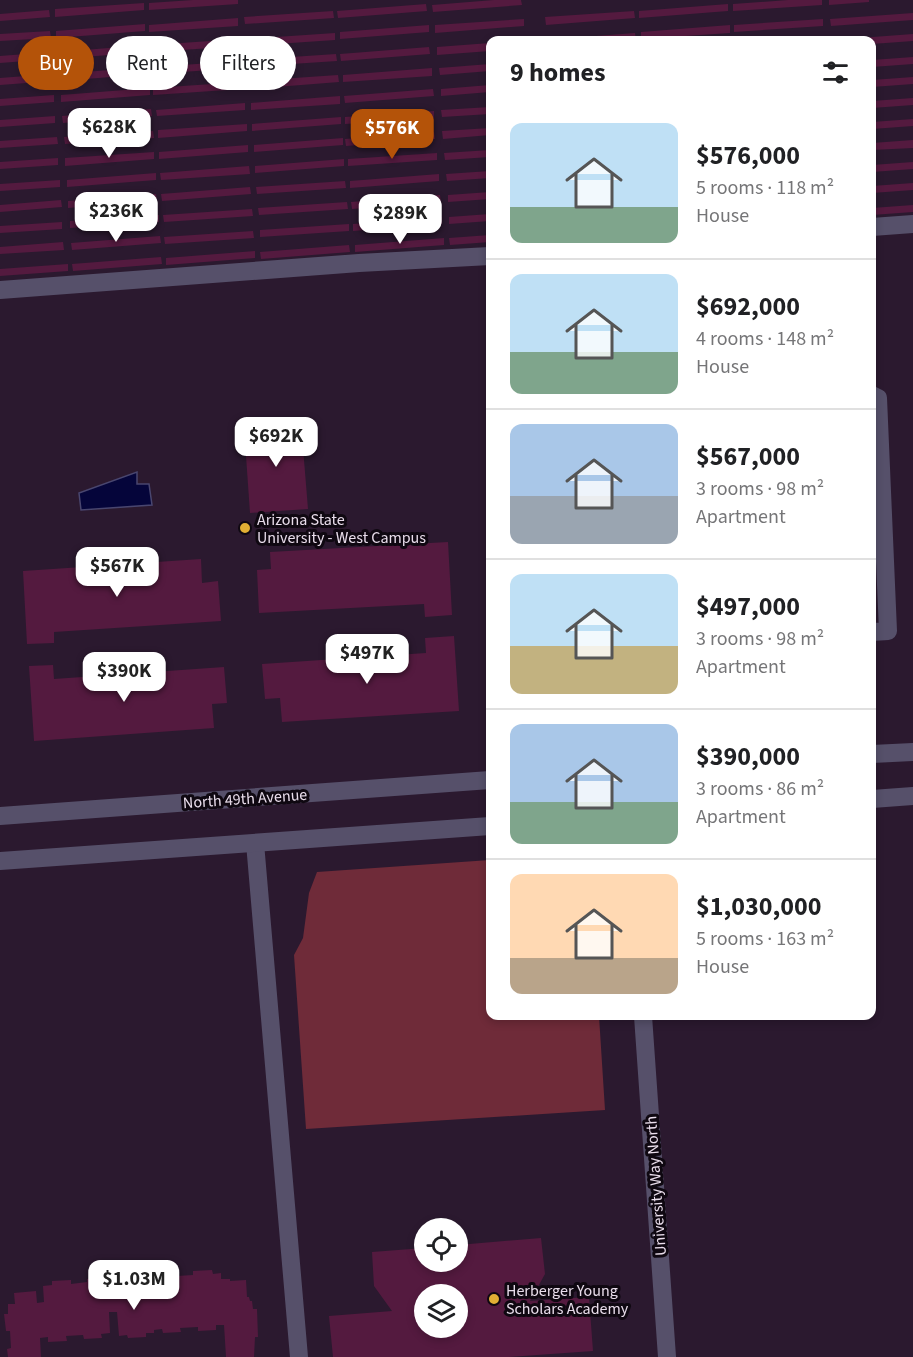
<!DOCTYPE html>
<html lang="en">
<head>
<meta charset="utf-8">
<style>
	body { margin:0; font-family:"Source Sans 3",sans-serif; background:#f6f6f6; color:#202124; height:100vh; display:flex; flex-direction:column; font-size:22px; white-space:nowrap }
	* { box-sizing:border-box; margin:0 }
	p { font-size:20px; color:#757577 }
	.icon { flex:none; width:33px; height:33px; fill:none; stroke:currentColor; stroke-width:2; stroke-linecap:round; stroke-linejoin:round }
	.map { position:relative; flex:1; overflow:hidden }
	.sheet { position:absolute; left:486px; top:36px; width:390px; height:984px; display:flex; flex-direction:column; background:#fff; border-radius:12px; box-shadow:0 3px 9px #0003 }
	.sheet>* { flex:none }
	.banner { position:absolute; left:18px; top:36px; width:378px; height:54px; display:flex; gap:12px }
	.fabs { position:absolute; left:414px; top:1218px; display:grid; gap:12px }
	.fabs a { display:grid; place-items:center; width:54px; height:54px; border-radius:50%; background:#fff; box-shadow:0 3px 9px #0003; font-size:30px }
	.price { position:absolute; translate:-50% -51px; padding:0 14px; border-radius:12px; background:#fff; color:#222; font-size:20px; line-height:39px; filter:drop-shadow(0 2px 3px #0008) }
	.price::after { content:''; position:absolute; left:50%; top:36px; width:18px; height:14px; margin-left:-9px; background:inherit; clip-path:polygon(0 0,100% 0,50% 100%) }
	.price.on { background:#b45309; color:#fff }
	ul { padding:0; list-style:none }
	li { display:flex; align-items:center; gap:18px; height:150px; padding:0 24px }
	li+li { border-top:2px solid #e0e0e0 }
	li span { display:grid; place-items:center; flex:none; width:168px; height:120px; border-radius:12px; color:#555 }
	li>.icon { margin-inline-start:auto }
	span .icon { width:72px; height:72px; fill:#fffc; stroke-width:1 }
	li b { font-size:26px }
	h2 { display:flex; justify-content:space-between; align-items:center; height:72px; padding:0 24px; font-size:26px }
	.pill { padding:0 21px; border-radius:27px; background:#fff; box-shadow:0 3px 9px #0003; font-size:21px; line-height:54px }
	.pill.on { background:#b45309; color:#fff }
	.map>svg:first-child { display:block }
	.green { fill:#6f2b39 }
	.water { fill:#05053a; stroke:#49466f; stroke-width:1.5 }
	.building { fill:#541a3f; fill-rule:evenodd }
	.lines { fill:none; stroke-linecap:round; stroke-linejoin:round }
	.minor { stroke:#56506a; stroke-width:18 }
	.poi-dot { fill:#e1af34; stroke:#0f0811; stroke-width:2 }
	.labels { text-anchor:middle; stroke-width:6; stroke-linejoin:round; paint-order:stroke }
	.poi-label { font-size:16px; fill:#e9ddeb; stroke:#0f0811; text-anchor:start }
	.street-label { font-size:16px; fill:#e9ddeb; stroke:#0f0811 }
</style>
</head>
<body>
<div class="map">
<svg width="913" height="1357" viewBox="0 0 913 1357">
	<rect width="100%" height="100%" fill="#2b192f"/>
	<polygon class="green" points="490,860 490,1016 599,1016 605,1110 306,1129 294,955 303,938 309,893 317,872"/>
	<polygon class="water" points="137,472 137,484 149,484 152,505 81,510 79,493"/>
	<g class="building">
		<polygon points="193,0 238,0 238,4 149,10 149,3"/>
		<polygon points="494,0 521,0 522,5 433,12 432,5"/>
		<polygon points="788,0 822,0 822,5 733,11 733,4"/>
		<polygon points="829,0 869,0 869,2 829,5"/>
		<polygon points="144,3 144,10 55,17 55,9"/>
		<polygon points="426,4 427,11 338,18 337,11"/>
		<polygon points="728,4 728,11 639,18 639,11"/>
		<polygon points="49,10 50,17 0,21 0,14"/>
		<polygon points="333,11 334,18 245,24 244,17"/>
		<polygon points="634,11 635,18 546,25 545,17"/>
		<polygon points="913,13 913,20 831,26 830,19"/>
		<polygon points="238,18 238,26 149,32 149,25"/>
		<polygon points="524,19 524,26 435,33 435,25"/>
		<polygon points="823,19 823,26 734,32 734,25"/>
		<polygon points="145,24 145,31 56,38 56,31"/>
		<polygon points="429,25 429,32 340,39 340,32"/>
		<polygon points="730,25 730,33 641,39 641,32"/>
		<polygon points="50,31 51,38 0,41 0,34"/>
		<polygon points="335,33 335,40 246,46 246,39"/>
		<polygon points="635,33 636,40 557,40 557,39"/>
		<polygon points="913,34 913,41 872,44 872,40 846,40 846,39"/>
		<polygon points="240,39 241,46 152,52 151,45"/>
		<polygon points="490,43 490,51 437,55 437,47"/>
		<polygon points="147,45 147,52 58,59 58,52"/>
		<polygon points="429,47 430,54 341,61 340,54"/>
		<polygon points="51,52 52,59 0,63 0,56"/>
		<polygon points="336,54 337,61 248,67 247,60"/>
		<polygon points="913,57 913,64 872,67 872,60"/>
		<polygon points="241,61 241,68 152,74 152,67"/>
		<polygon points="490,64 490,71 440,75 439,68"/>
		<polygon points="148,67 149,74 60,81 59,74"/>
		<polygon points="432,68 432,76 343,82 343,75"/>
		<polygon points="52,74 53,81 0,85 0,78"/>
		<polygon points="338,75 339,82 250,89 249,81"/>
		<polygon points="913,77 913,84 872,87 872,80"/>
		<polygon points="242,82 242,89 153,95 153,88"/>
		<polygon points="490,85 490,92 441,96 441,89"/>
		<polygon points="150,88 150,95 61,102 61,95"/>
		<polygon points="433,89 434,96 345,103 344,96"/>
		<polygon points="54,95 54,102 0,106 0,99"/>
		<polygon points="340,96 340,104 251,110 251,103"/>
		<polygon points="913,98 913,105 872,108 872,101"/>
		<polygon points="245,103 245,110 157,116 156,110"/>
		<polygon points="490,107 490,114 442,117 441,110"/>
		<polygon points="151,109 152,116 63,123 62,116"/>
		<polygon points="434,111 434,118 345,124 345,117"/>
		<polygon points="55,116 55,123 0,127 0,120"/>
		<polygon points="341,117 341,124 252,131 252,124"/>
		<polygon points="913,119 913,126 872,129 872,122"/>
		<polygon points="247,124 247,131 158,138 158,130"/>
		<polygon points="490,128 490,135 443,139 442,131"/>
		<polygon points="153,131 154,138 65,144 64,137"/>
		<polygon points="434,132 435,139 346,146 345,139"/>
		<polygon points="57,137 58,144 0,148 0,141"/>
		<polygon points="343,138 343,145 254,152 254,145"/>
		<polygon points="913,140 913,148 872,150 872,143"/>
		<polygon points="248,145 248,152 159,159 159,152"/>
		<polygon points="490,150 490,157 445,160 444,153"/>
		<polygon points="154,152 154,159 65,166 65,158"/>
		<polygon points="437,153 437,160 348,166 348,159"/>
		<polygon points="58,158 58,165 0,169 0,162"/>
		<polygon points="344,159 344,166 255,173 255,166"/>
		<polygon points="913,162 913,169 872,172 872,165"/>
		<polygon points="249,166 250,174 161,180 160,173"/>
		<polygon points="490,171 490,178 447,181 446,174"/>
		<polygon points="156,173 156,180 67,187 67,180"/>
		<polygon points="439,174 439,181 350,188 350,181"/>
		<polygon points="60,180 60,187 0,191 0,184"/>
		<polygon points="345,181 346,188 257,194 256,187"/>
		<polygon points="913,183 913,190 872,193 872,186"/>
		<polygon points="250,187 251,194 162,201 161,194"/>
		<polygon points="490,192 490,199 448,202 448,195"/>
		<polygon points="156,194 157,201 68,208 68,201"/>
		<polygon points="440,195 441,202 352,209 351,202"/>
		<polygon points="61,200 62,207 0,212 0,205"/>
		<polygon points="347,202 348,209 259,215 258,208"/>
		<polygon points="913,205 913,212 872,215 872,208"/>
		<polygon points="252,209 253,216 164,222 163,215"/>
		<polygon points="490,214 490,221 449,224 449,217"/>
		<polygon points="159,215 159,222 70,228 70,221"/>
		<polygon points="442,217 442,224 353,231 353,224"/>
		<polygon points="62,222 62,229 0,233 0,226"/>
		<polygon points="349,224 349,231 260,237 260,230"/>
		<polygon points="253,231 254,238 165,244 164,237"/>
		<polygon points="490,235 490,242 450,245 449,238"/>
		<polygon points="160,236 161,243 72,250 71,243"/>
		<polygon points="444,238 444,245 355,252 355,245"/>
		<polygon points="63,242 64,250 0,254 0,247"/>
		<polygon points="349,245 350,252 261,259 260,252"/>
		<polygon points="255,251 255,258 166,265 166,258"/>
		<polygon points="161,257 162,264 73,271 72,264"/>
		<polygon points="68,264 68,271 0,276 0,269"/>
		<polygon points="301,423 308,509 250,513 244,427"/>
		<polygon points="448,542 452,615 425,617 424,604 259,613 257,570 271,569 270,552"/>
		<polygon points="201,559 202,583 218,581 221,621 54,632 54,643 27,644 23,571"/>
		<polygon points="454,636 459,711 282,722 280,698 265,699 262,664 426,653 425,638"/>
		<polygon points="53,665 54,679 224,667 227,703 212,704 214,728 34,741 29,666"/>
		<path d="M541,1238L545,1274L530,1301L589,1297L593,1351L509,1357H333L329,1316L392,1311L374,1286L372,1252L424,1248V1262H458V1245ZM424,1294H458V1328H424Z"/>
		<polygon points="212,1270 213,1274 221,1273 221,1279 230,1279 230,1281 246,1280 247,1297 249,1297 250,1301 252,1301 253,1309 257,1309 258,1337 255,1337 254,1357 226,1357 224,1325 216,1325 216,1330 198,1331 198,1327 180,1328 181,1332 163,1333 162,1329 154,1330 154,1333 146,1333 146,1337 128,1338 127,1335 119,1336 117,1312 109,1312 110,1333 101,1334 102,1338 84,1339 83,1335 66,1336 67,1341 48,1342 48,1337 40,1338 41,1357 8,1357 7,1349 11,1348 10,1331 6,1331 4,1314 8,1314 8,1304 15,1304 14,1293 36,1291 37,1303 44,1302 43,1286 52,1285 52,1281 71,1280 71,1284 87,1282 87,1279 105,1277 106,1281 124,1280 124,1276 142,1275 142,1279 159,1278 158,1274 177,1273 177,1276 193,1275 193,1271"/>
	</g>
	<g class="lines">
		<g class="minor">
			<polyline points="872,227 913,224"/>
			<polyline points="0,290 359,263 490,256"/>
			<polyline points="872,395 878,398 888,631 872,632"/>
			<polyline points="872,754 913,752"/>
			<polyline points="872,799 913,796"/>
			<polyline points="0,816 490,780"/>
			<polyline points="255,843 299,1357"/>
			<polyline points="0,861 490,826"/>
			<polyline points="643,1016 667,1357"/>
		</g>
	</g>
	<g class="poi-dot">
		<circle cx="245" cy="528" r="6"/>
		<circle cx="494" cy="1299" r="6"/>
	</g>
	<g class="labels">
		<g class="poi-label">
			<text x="257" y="525">Arizona State<tspan x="257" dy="18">University - West Campus</tspan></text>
			<text x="506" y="1296">Herberger Young<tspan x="506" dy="18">Scholars Academy</tspan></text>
		</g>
		<g class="street-label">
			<text transform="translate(245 798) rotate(-4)" y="6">North 49th Avenue</text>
			<text transform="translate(655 1186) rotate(-94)" y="6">University Way North</text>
		</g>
	</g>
</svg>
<div class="fabs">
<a><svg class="icon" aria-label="locate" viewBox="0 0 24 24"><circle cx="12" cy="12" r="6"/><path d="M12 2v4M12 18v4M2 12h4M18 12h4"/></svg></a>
<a><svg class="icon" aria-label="layers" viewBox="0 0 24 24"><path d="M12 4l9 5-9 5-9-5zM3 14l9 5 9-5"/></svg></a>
</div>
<b class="price" style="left:109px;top:159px">$628K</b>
<b class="price on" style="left:392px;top:160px">$576K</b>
<b class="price" style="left:116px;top:243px">$236K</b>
<b class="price" style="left:400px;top:245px">$289K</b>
<b class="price" style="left:276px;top:468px">$692K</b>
<b class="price" style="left:117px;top:598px">$567K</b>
<b class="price" style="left:367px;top:685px">$497K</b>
<b class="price" style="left:124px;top:703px">$390K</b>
<b class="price" style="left:134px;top:1311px">$1.03M</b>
<div class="banner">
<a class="pill on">Buy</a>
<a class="pill">Rent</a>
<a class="pill">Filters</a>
</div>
<section class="sheet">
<h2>9 homes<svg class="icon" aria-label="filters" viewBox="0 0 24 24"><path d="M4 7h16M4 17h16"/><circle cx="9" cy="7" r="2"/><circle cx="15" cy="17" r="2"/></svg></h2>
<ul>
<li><span style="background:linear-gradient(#bfe0f5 70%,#7fa58c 0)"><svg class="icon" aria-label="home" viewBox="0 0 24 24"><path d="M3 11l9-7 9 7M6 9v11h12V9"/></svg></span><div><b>$576,000</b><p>5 rooms · 118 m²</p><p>House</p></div></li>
<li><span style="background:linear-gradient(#bfe0f5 65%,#7fa58c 0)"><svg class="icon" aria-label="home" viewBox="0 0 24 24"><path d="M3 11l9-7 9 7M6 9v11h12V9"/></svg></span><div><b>$692,000</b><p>4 rooms · 148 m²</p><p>House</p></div></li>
<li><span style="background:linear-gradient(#a9c7e8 60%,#9aa5b1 0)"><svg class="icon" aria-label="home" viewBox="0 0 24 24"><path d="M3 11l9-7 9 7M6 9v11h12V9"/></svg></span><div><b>$567,000</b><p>3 rooms · 98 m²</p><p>Apartment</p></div></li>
<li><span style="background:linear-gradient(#bfe0f5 60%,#c2b280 0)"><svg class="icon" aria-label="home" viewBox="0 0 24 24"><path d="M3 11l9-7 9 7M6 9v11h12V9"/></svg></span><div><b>$497,000</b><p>3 rooms · 98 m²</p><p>Apartment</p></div></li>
<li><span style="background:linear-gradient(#a9c7e8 65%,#7fa58c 0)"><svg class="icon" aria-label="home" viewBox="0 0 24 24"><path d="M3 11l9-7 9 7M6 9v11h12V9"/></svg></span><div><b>$390,000</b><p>3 rooms · 86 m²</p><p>Apartment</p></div></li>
<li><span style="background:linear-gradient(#ffd9b3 70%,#b9a48a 0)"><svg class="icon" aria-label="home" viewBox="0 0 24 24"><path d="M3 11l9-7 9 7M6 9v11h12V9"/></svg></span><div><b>$1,030,000</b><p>5 rooms · 163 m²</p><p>House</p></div></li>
</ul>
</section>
</div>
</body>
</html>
